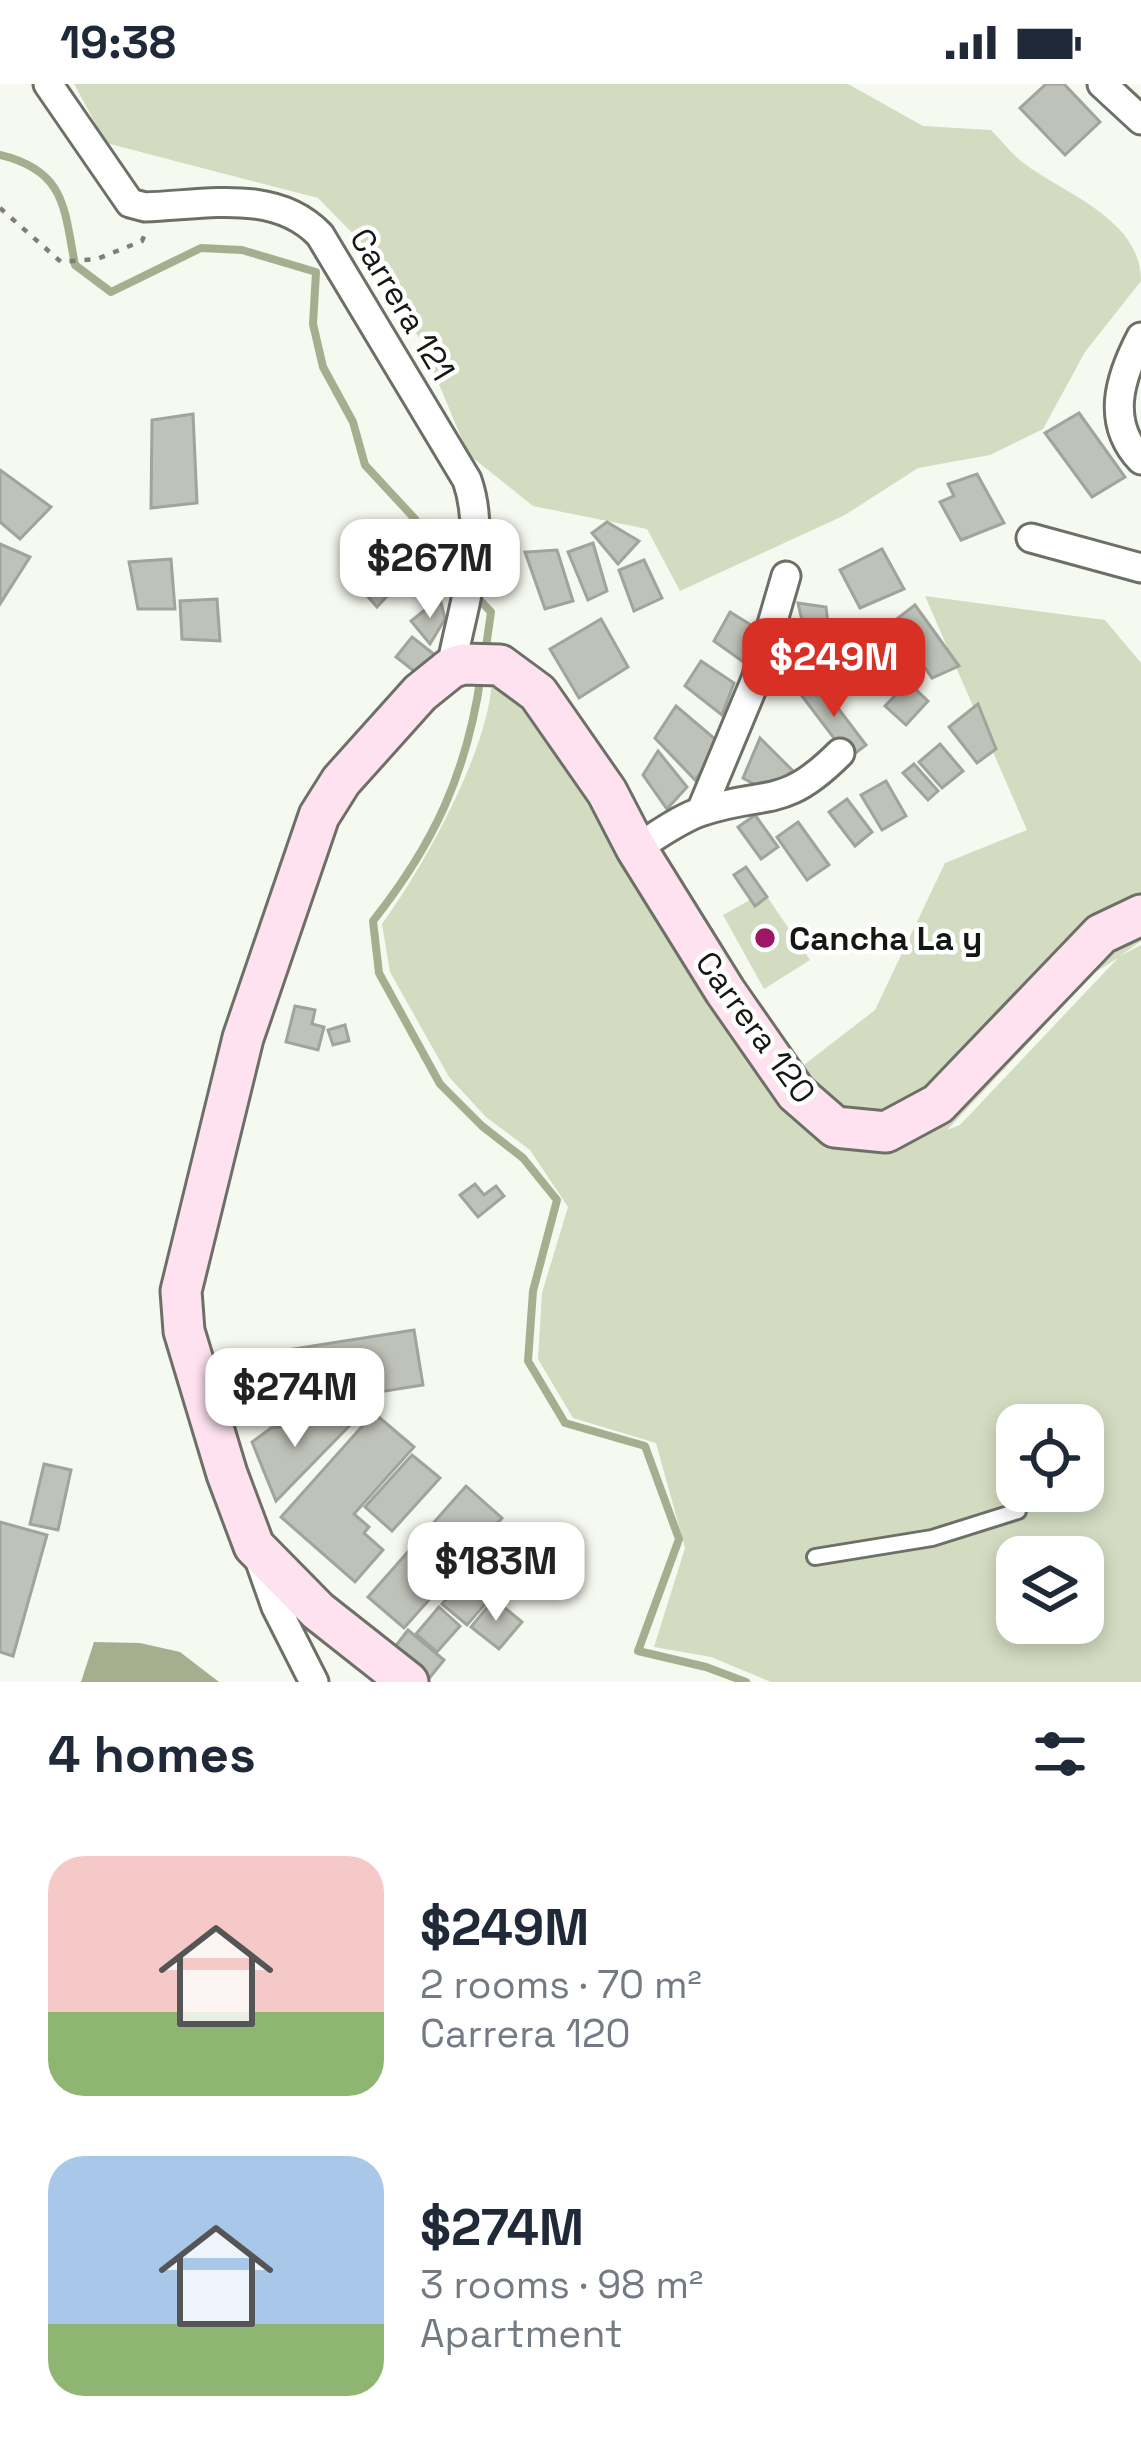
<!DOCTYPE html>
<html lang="en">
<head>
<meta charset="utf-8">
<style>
	body { margin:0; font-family:"Space Grotesk",sans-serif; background:#f6f6f7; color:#1f2937; height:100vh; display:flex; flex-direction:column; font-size:45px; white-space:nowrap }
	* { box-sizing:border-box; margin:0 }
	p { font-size:39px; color:#747a83 }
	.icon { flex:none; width:66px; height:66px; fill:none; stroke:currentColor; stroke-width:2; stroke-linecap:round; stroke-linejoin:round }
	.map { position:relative; height:1598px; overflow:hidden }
	.side { display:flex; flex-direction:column; background:#fff; flex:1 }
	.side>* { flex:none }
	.controls { position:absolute; left:996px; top:1320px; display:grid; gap:24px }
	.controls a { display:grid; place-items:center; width:108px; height:108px; border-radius:24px; background:#fff; box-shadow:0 6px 18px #0003; font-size:60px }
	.price { position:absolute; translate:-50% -102px; padding:0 27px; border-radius:24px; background:#fff; color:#222; font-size:39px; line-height:78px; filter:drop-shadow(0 3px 6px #0008) }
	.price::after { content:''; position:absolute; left:50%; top:72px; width:36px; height:27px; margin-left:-18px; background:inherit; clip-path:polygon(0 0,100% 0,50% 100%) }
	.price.selected { background:#d93025; color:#fff }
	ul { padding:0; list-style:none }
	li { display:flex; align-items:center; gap:36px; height:300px; padding:0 48px }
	li span { display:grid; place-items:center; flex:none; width:336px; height:240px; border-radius:36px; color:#555 }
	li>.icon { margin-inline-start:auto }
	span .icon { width:144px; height:144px; fill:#fffc; stroke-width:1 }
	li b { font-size:51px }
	h2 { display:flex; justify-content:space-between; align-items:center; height:144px; padding:0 48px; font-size:51px }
	.status { display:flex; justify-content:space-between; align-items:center; height:84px; padding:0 60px; background:#fff; direction:ltr }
	.status svg { height:33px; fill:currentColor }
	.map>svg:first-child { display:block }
	.green { fill:#d3dbc1; fill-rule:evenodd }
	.water { fill:#a5af90 }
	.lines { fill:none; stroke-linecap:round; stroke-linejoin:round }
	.stream { stroke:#a5af90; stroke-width:8 }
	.building { fill:#bfc2b8; stroke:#a1a49b; stroke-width:3 }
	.lane-casing { stroke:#6d7067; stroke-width:20 }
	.street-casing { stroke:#6d7067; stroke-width:33 }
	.secondary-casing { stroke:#6d7067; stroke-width:45 }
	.path { stroke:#7d7f78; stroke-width:4.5; stroke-dasharray:6 9; stroke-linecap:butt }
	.lane { stroke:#fff; stroke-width:14 }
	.street { stroke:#fff; stroke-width:27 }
	.secondary { stroke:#fee2ef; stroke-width:39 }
	.poi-dot { fill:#9d1766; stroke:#fff; stroke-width:4.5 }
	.labels { text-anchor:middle; stroke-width:9; stroke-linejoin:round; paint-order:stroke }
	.street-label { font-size:33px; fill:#151713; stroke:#fff }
	.poi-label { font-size:33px; font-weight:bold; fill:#151713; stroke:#fff; text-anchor:start }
</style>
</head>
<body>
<div class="status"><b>19:38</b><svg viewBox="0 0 49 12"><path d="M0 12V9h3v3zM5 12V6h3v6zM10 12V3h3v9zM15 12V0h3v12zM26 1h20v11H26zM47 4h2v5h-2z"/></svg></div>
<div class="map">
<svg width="1141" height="1598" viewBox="0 0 1141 1598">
	<rect width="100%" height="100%" fill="#f6f9ef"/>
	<g class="green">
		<path d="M74,0H848L923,42L991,46C1002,57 1012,71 1025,80C1066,111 1141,135 1141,197L1085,268L1043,345L990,371L918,384L845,431L680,507L647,445L533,422L468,370L421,257L363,160L318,114L106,59Z"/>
		<path d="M925,512L1105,536L1141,579V857L1120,872L1141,861V1598H771L711,1573L654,1563L685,1464L656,1359L573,1334L538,1275L542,1209L568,1123L530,1066L486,1033L449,993L390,888L382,840C423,784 492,661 492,592L505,589L778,1001L875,926L945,779L1027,746ZM1118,874L960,1041L947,1046L1094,889ZM1017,1341H1083V1407H1017ZM1017,1473H1083V1539H1017Z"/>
		<polygon points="764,808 810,876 764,905 723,831"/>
	</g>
	<polygon class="water" points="94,1558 140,1559 180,1568 219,1598 81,1598"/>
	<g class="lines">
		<g class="stream">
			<path d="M0,71C66,87 64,124 75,181L111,208L201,164L242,166L316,188L313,240L323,283L353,338L365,381L415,435L438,473L462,499"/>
			<polyline points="473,509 491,528 485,570"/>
			<path d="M481,591C467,689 434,760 373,837L379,889L440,1000L482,1042L523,1074L557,1116L533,1207L528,1277L565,1339L645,1362L679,1455L638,1567L706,1583L746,1598"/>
		</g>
	</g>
	<g class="building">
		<polygon points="1046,0 1064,0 1100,38 1065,71 1020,24"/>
		<polygon points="1079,329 1125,393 1092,413 1045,349"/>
		<polygon points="193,330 197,419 151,424 152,336"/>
		<polygon points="0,386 51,423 20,455 0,438"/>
		<polygon points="977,390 1004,439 961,456 940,418 954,412 948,400"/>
		<polygon points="404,438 419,478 393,488 378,447"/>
		<polygon points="607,438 639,457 618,480 592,449"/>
		<polygon points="593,459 607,507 588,516 568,468"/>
		<polygon points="0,460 30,473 0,520"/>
		<polygon points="882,465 904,505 860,524 840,486"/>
		<polygon points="557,466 573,517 545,525 525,468"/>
		<polygon points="369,470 400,498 377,523 347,489"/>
		<polygon points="171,475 175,525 138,525 129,478"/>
		<polygon points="644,476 662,514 634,527 619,486"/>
		<polygon points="440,514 445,535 430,560 411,537"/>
		<polygon points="217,515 220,557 182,555 180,517"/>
		<polygon points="798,519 826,523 832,572 810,572"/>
		<polygon points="915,521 959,582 932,594 894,537"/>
		<polygon points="730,528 756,544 742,577 714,557"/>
		<polygon points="601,535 628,583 579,614 550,565"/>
		<polygon points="412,553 435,571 419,591 396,573"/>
		<polygon points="701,577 734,599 722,631 685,602"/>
		<polygon points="908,598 928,617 906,641 885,622"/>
		<polygon points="819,599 866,661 849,674 802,612"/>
		<polygon points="978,620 996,665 977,679 949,643"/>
		<polygon points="676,622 722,661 695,696 655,654"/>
		<polygon points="760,654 793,687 763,705 743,694"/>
		<polygon points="940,660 963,687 942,704 919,678"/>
		<polygon points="658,667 687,703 667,725 643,691"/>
		<polygon points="914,680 938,707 928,716 903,689"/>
		<polygon points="886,697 906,732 882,746 861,711"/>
		<polygon points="847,715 872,748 855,762 829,728"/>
		<polygon points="755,731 778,763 761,775 738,743"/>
		<polygon points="798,738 829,781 807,796 777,753"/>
		<polygon points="746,783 767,813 755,822 734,791"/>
		<polygon points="295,922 315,926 312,940 324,943 318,966 286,958"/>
		<polygon points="345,941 349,957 333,961 328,946"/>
		<polygon points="475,1100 484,1111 496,1102 504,1112 478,1133 460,1111"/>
		<polygon points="414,1246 423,1301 240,1330 231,1275"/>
		<polygon points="374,1329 414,1363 354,1430 369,1443 364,1449 383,1466 355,1498 281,1433"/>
		<polygon points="358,1333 276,1417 252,1358 271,1344"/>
		<polygon points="412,1371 440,1394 392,1447 365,1423"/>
		<polygon points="44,1380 71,1386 58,1446 30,1440"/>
		<polygon points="466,1402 502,1434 404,1544 368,1513"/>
		<polygon points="0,1438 47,1451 13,1572 0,1568"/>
		<polygon points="468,1490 493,1511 467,1541 442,1520"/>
		<polygon points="494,1515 522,1538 499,1565 471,1543"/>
		<polygon points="439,1523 460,1542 437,1568 416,1550"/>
		<polygon points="408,1546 444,1576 427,1597 391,1568"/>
	</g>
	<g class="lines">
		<defs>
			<polyline id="lane" points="815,1473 932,1454 1018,1427"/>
			<g id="street">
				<path d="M48,0L130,119L145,123C205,121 275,104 320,151L467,396C488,455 462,524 451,584"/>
				<polyline points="1102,0 1141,36"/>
				<path d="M1141,253C1120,293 1105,338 1141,376"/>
				<polyline points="1031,454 1141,484"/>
				<polyline points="701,727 756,595 786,492"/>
				<path d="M636,764C657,752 680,734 703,727C768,706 783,726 840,669"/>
				<polyline points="258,1472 276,1523 314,1598"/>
			</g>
			<polyline id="secondary" points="408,1598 318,1527 254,1462 227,1390 184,1247 181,1207 243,954 319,732 341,697 420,609 451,584 463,580 500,581 538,609 607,708 636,764 725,907 796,1009 835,1043 886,1048 938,1020 1101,850 1141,831"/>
		</defs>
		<use href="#lane" class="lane-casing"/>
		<use href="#street" class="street-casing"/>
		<use href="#secondary" class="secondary-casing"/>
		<polyline class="path" points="0,124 61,178 97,175 142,157 145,150"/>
		<use href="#lane" class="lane"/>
		<use href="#street" class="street"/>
		<use href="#secondary" class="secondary"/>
	</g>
	<circle class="poi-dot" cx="765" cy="854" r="12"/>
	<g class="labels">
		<g class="street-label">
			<text transform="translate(403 220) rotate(59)" y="12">Carrera 121</text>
			<text transform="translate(756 943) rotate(54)" y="12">Carrera 120</text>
		</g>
		<g class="poi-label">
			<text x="789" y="866">Cancha La y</text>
		</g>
	</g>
</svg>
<div class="controls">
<a><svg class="icon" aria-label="locate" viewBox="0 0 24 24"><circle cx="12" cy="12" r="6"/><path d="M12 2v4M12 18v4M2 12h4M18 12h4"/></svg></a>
<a><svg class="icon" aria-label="layers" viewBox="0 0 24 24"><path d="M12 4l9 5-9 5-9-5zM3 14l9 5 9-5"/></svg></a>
</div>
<b class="price" style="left:430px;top:537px">$267M</b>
<b class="price selected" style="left:834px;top:636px">$249M</b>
<b class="price" style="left:295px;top:1366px">$274M</b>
<b class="price" style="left:496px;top:1540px">$183M</b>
</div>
<section class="side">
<h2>4 homes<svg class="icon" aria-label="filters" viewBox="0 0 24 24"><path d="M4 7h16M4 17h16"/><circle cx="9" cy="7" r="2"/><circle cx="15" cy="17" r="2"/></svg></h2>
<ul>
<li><span style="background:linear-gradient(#f6c9c9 65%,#8fb573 0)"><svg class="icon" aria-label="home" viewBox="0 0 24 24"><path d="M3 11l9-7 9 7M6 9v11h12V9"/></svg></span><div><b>$249M</b><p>2 rooms · 70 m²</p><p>Carrera 120</p></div></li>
<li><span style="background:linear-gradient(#a9c7e8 70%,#8fb573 0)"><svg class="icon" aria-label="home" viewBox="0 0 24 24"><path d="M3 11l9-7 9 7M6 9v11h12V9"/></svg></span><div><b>$274M</b><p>3 rooms · 98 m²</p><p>Apartment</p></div></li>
</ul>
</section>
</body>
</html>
